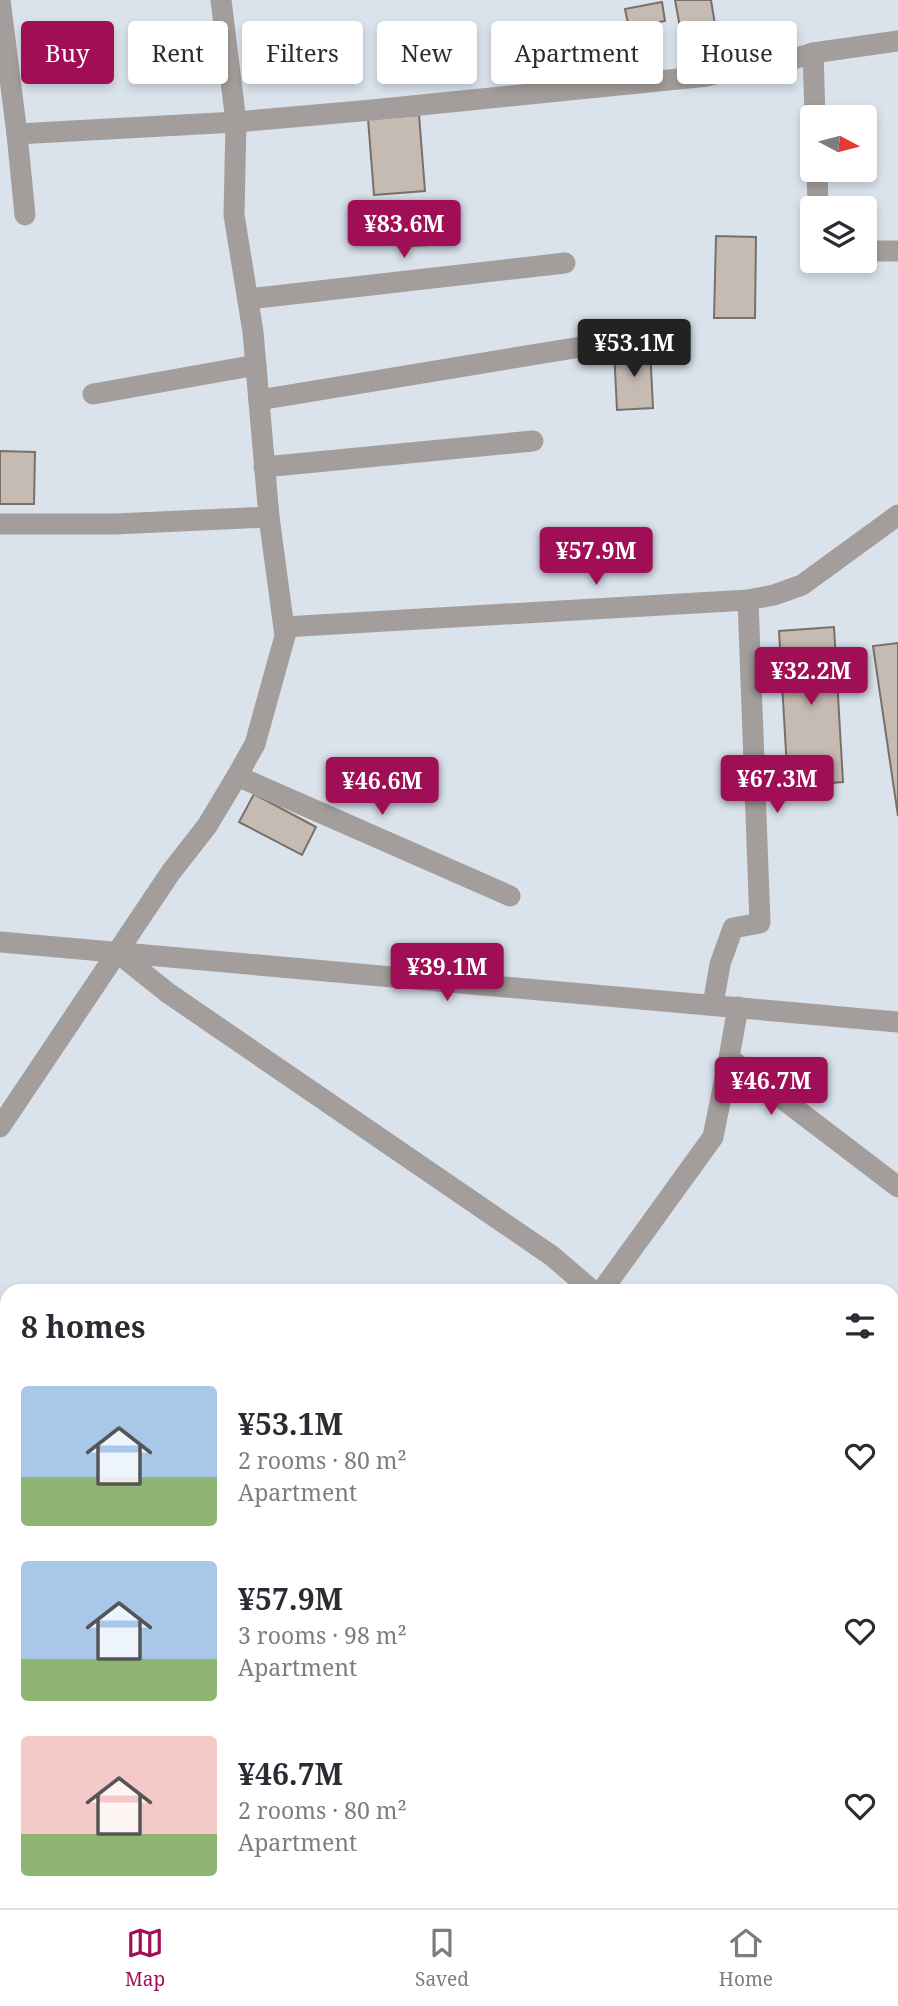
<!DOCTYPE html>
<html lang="en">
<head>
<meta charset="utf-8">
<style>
	body { margin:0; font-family:"Noto Serif",serif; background:#f2f2f3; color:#2b2b33; height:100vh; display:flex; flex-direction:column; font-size:26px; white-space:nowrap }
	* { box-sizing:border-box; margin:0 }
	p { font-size:23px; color:#7c7c81 }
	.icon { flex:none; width:38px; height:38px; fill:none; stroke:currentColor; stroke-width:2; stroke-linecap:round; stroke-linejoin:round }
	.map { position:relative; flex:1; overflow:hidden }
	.details { position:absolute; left:0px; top:1284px; width:900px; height:625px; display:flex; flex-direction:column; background:#fff; border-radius:21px 21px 0 0; box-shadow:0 4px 10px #0003 }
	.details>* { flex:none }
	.banner { position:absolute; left:21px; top:21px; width:858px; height:63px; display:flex; gap:14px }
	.needle { width:46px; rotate:97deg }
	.controls { position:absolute; left:800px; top:105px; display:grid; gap:14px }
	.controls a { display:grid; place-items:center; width:77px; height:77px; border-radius:7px; background:#fff; box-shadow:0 4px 10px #0003; font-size:35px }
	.price { position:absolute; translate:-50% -60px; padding:0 16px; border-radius:7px; background:#a00e55; color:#fff; font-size:23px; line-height:46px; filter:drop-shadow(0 2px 4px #0008) }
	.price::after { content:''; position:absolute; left:50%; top:42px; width:21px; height:16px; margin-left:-10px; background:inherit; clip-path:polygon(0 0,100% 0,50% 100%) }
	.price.active { background:#222; color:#fff }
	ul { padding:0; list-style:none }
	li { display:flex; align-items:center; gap:21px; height:175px; padding:0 21px }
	li span { display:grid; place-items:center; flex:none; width:196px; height:140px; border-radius:7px; color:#555 }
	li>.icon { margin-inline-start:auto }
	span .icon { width:84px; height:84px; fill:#fffc; stroke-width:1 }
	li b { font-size:30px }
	h2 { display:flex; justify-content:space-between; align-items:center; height:84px; padding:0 21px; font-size:30px }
	.chip { padding:0 24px; border-radius:7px; background:#fff; box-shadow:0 4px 10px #0003; font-size:24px; line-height:63px }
	.chip.active { background:#a00e55; color:#fff }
	.menu { display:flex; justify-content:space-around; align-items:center; height:98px; border-top:2px solid #e1e1e2; background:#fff; font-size:19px; color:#7c7c81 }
	.menu a { display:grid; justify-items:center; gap:4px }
	.menu .active { color:#a00e55 }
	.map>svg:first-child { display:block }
	.building { fill:#c5bbb3; stroke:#797169; stroke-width:2 }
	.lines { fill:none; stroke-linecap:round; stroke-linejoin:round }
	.minor { stroke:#a39e9b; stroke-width:21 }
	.tertiary { stroke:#a39e9b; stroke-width:21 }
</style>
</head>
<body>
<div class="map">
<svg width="898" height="1908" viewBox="0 0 898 1908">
	<rect width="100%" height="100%" fill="#dae3ec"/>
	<g class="building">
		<polygon points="675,0 711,0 718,43 684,49"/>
		<polygon points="662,2 665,21 629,28 625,9"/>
		<polygon points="419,115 425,191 374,195 368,119"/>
		<polygon points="450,201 452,244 411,246 409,203"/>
		<polygon points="716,236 756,237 755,318 714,318"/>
		<polygon points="650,347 653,408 617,410 614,349"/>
		<polygon points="0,451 35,452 34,504 0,504"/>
		<polygon points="834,627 843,782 788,786 779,631"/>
		<polygon points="898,643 898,816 873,646"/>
		<polygon points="254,794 316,827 302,855 239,822"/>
	</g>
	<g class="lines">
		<g class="minor">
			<polyline points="0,0 17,134 236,122 234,215 253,332 269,517 285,636 255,744 237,776 207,826 171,872 0,1127"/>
			<polyline points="221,0 236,122 372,110 708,76 736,68 764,68 813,53 815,117"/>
			<polyline points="813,53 898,41"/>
			<polyline points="17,134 25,215"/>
			<polyline points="817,170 818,208"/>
			<polyline points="864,251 898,251"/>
			<polyline points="248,299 565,263"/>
			<polyline points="93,394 256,365"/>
			<polyline points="259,400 605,343"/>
			<polyline points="264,467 533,441"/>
			<polyline points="0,524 115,524 269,517"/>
			<polyline points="284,627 748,600 774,595 802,585 898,515"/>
			<polyline points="237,776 510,896"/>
			<polyline points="118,953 168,993 552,1256 594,1292"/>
			<polyline points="713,1005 720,964 733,928 760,923 748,600"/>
			<polyline points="738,1007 729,1058 898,1187"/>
			<polyline points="601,1292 713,1137 729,1058"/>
			<polyline points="0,1493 7,1497"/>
			<polyline points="892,1572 898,1577"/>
			<polyline points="892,1634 898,1628"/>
			<polyline points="0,1661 7,1650"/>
			<polyline points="0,1751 7,1755"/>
			<polyline points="892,1769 898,1774"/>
			<polyline points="322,1902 330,1908"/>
			<polyline points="105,1908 109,1902"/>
			<polyline points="614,1908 620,1902"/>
		</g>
		<polyline class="tertiary" points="0,942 898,1022"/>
	</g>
</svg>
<div class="controls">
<a><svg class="needle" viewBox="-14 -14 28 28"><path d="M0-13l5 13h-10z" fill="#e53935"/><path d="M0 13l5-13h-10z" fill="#7c7c81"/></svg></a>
<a><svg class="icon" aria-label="layers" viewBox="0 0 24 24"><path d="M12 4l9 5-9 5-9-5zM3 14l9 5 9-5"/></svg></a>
</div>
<b class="price" style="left:404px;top:260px">¥83.6M</b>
<b class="price active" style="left:634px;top:379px">¥53.1M</b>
<b class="price" style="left:596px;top:587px">¥57.9M</b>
<b class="price" style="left:811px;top:707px">¥32.2M</b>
<b class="price" style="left:777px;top:815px">¥67.3M</b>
<b class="price" style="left:382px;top:817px">¥46.6M</b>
<b class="price" style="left:447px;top:1003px">¥39.1M</b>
<b class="price" style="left:771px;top:1117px">¥46.7M</b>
<div class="banner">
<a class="chip active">Buy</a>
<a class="chip">Rent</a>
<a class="chip">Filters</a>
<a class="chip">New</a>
<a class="chip">Apartment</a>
<a class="chip">House</a>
</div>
<section class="details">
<h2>8 homes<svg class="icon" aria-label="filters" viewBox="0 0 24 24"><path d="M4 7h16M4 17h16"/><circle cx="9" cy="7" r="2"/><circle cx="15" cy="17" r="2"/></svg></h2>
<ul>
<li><span style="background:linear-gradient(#a9c7e8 65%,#8fb573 0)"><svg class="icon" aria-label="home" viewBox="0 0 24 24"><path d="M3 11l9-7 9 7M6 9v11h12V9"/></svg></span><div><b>¥53.1M</b><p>2 rooms · 80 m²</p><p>Apartment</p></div><svg class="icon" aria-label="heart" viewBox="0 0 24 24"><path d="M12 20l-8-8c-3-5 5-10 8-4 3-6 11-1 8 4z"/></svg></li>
<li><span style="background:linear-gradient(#a9c7e8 70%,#8fb573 0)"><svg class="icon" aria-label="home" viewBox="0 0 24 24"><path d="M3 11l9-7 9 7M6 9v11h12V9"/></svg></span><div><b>¥57.9M</b><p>3 rooms · 98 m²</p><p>Apartment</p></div><svg class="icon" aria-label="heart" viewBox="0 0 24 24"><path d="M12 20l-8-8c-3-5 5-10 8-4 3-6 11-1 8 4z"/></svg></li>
<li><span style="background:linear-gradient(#f6c9c9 70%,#8fb573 0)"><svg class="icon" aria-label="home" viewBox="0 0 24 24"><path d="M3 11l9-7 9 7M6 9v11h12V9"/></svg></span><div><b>¥46.7M</b><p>2 rooms · 80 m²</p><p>Apartment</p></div><svg class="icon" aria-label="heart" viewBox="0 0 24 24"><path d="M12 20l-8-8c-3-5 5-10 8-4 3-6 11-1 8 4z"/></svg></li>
</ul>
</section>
</div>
<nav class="menu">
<a class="active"><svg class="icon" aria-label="map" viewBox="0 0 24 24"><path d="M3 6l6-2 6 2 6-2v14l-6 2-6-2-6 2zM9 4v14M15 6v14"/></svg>Map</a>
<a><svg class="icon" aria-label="saved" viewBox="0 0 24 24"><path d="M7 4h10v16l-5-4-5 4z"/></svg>Saved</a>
<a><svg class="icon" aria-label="home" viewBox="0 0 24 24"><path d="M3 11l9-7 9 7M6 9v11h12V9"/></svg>Home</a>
</nav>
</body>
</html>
